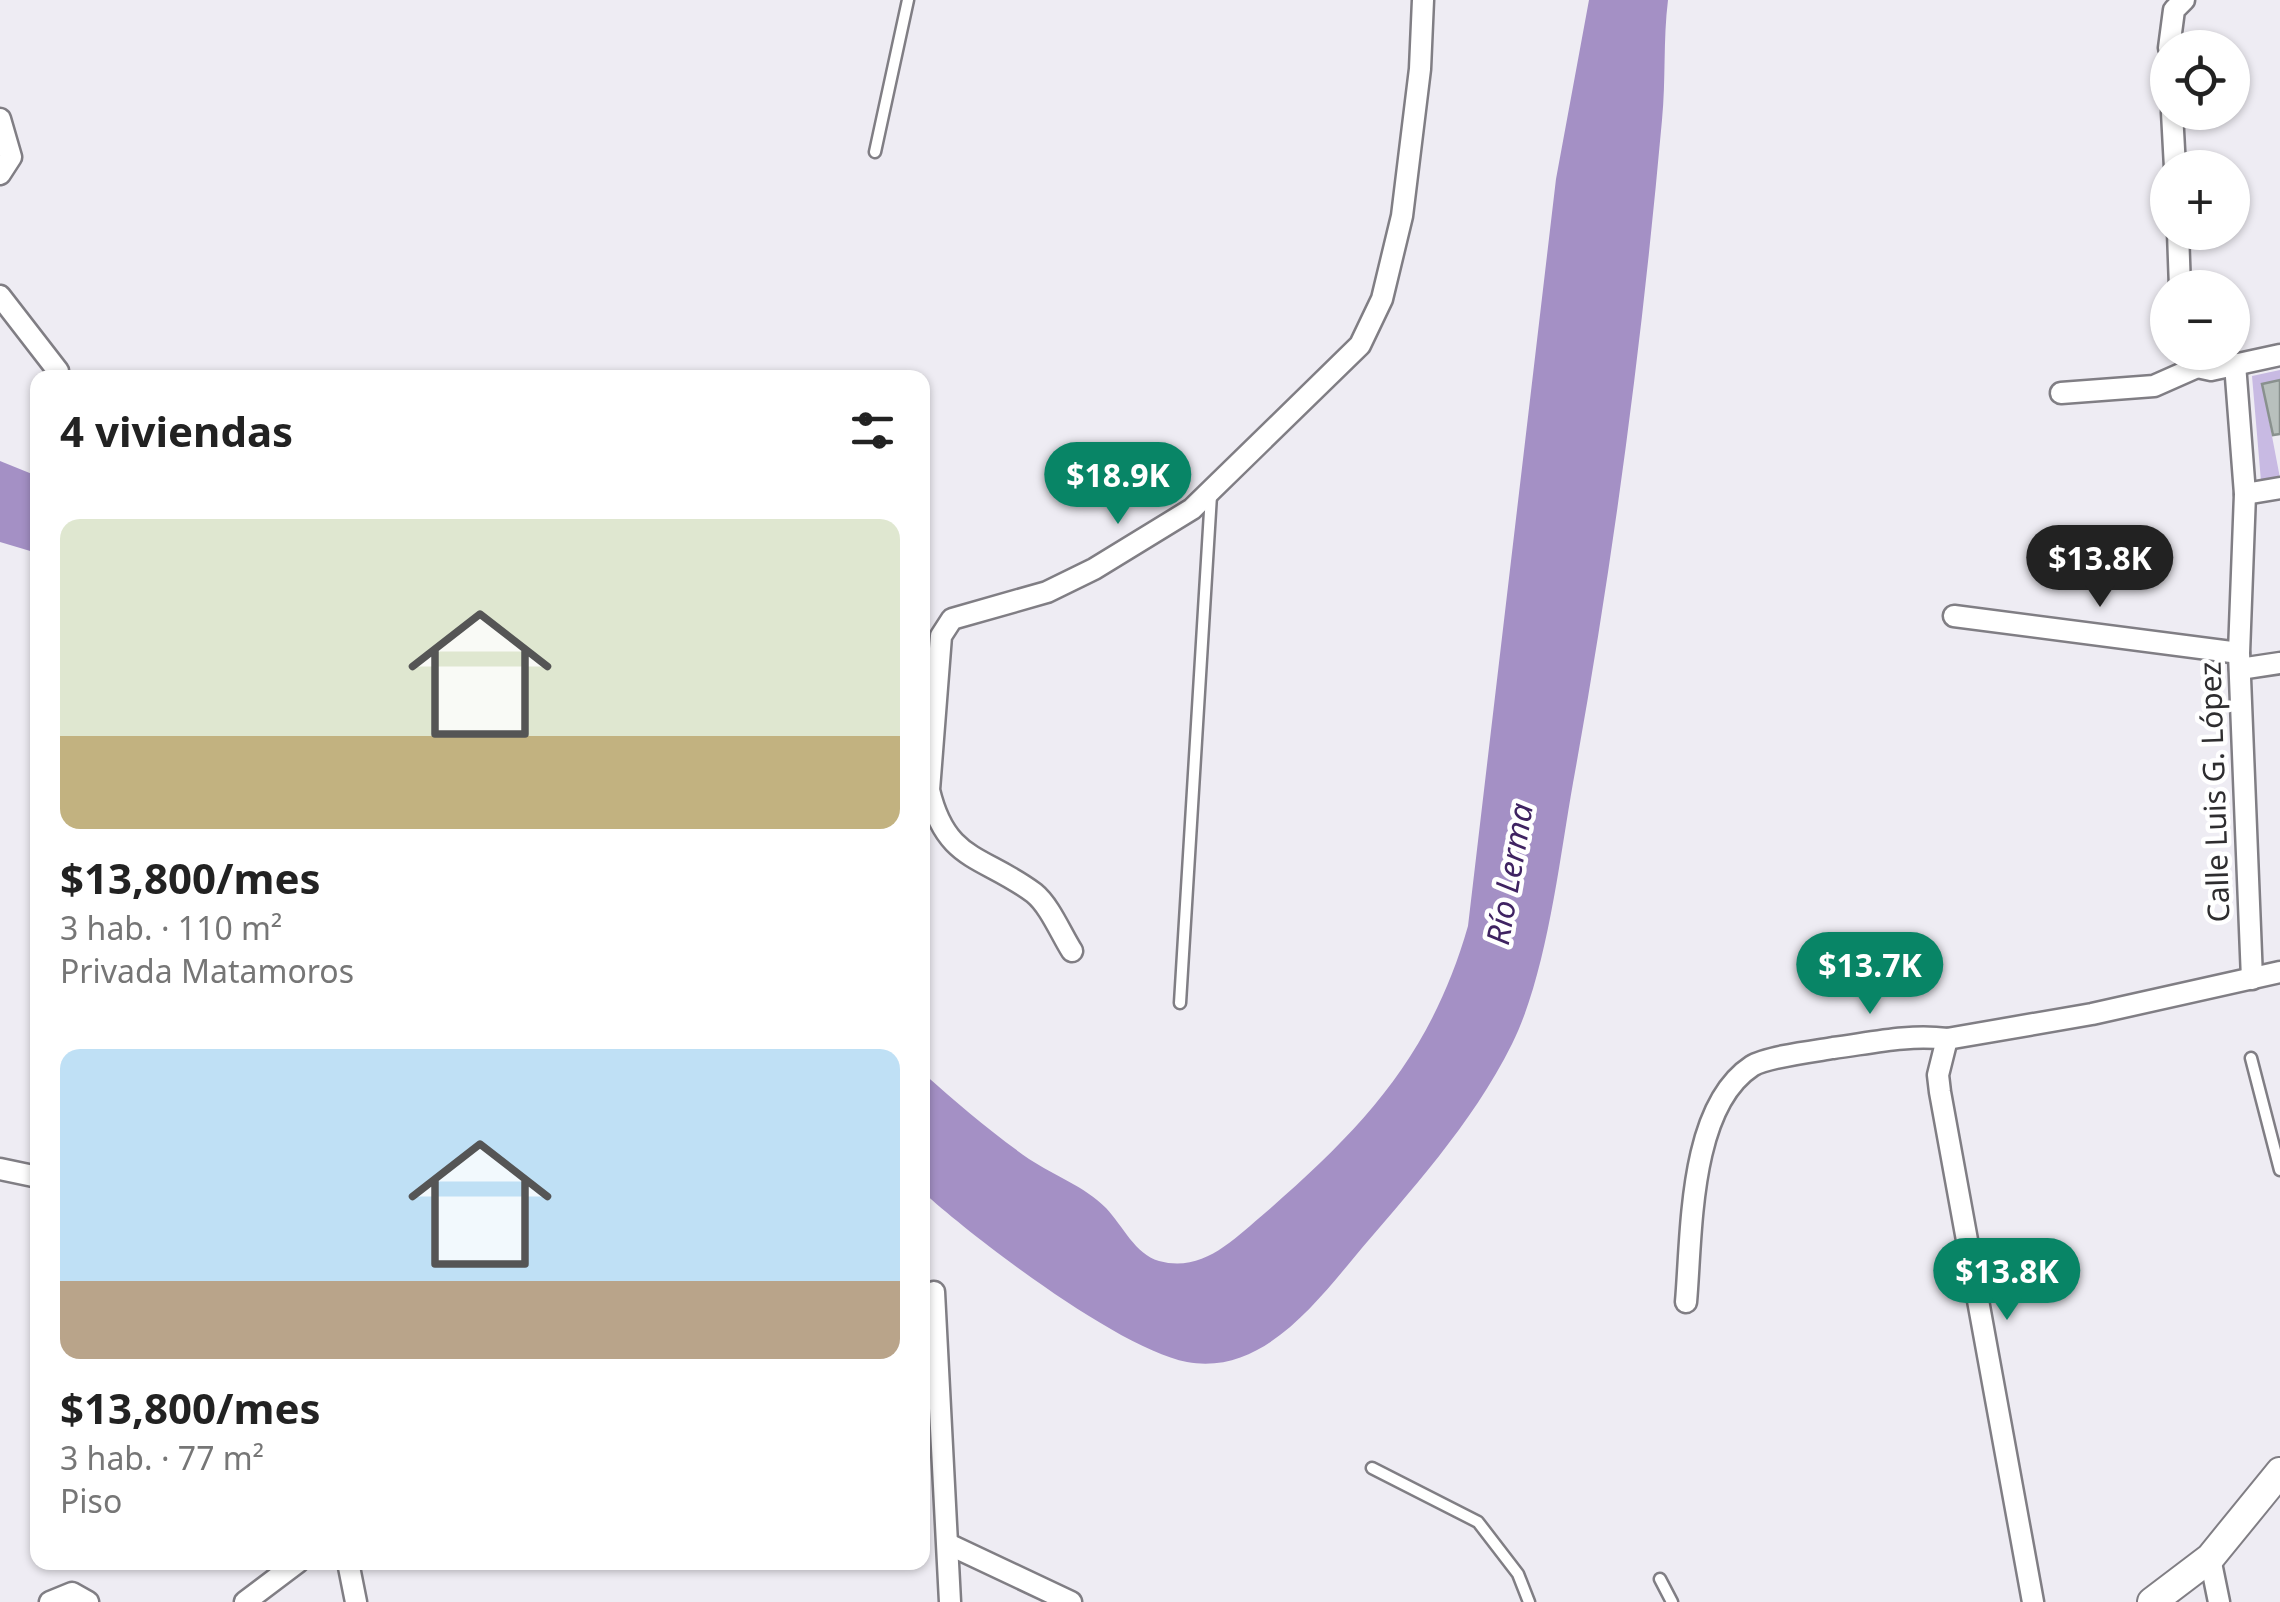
<!DOCTYPE html>
<html lang="es">
<head>
<meta charset="utf-8">
<style>
	body { margin:0; font-family:"Noto Sans",sans-serif; background:#f6f6f6; color:#222; height:100vh; display:flex; flex-direction:column; font-size:38px; white-space:nowrap }
	* { box-sizing:border-box; margin:0 }
	p { font-size:32px; color:#767676 }
	.icon { flex:none; width:55px; height:55px; fill:none; stroke:currentColor; stroke-width:2; stroke-linecap:round; stroke-linejoin:round }
	.map { position:relative; flex:1; overflow:hidden }
	.details { position:absolute; left:30px; top:370px; width:900px; height:1200px; display:flex; flex-direction:column; background:#fff; border-radius:20px; box-shadow:0 2px 8px #0004 }
	.details>* { flex:none }
	.tools { position:absolute; left:2150px; top:30px; display:grid; gap:20px }
	.tools a { display:grid; place-items:center; width:100px; height:100px; border-radius:50%; background:#fff; box-shadow:0 2px 8px #0004; font-size:50px }
	.price { position:absolute; translate:-50% -85px; padding:0 22px; border-radius:35px; background:#088566; color:#fff; font-size:32px; line-height:65px; filter:drop-shadow(0 2px 5px #0008) }
	.price::after { content:''; position:absolute; left:50%; top:60px; width:30px; height:22px; margin-left:-15px; background:inherit; clip-path:polygon(0 0,100% 0,50% 100%) }
	.price.active { background:#222; color:#fff }
	ul { padding:0; list-style:none }
	li { display:grid; align-content:center; gap:20px; height:530px; padding:0 30px }
	li span { display:grid; place-items:center; height:310px; border-radius:20px; color:#555 }
	li>.icon { margin-inline-start:auto }
	span .icon { width:180px; height:180px; fill:#fffc; stroke-width:1 }
	li b { font-size:42px }
	h2 { display:flex; justify-content:space-between; align-items:center; height:120px; padding:0 30px; font-size:42px }
	.map>svg:first-child { display:block }
	.green { fill:#c8bae3 }
	.water { fill:#a490c5 }
	.building { fill:#b8c0bd; stroke:#89918e; stroke-width:2.5 }
	.lines { fill:none; stroke-linecap:round; stroke-linejoin:round }
	.service-casing { stroke:#807e84; stroke-width:15 }
	.minor-casing { stroke:#807e84; stroke-width:25 }
	.secondary-casing { stroke:#807e84; stroke-width:32 }
	.service { stroke:#fff; stroke-width:10 }
	.minor { stroke:#fff; stroke-width:20 }
	.secondary { stroke:#fff; stroke-width:28 }
	.labels { text-anchor:middle; stroke-width:9; stroke-linejoin:round; paint-order:stroke }
	.street-label { font-size:30px; fill:#2e2d2f; stroke:#fff }
	.water-label { font-size:32px; font-style:italic; fill:#3f2362; stroke:#fff }
</style>
</head>
<body>
<div class="map">
<svg width="2280" height="1602" viewBox="0 0 2280 1602">
	<rect width="100%" height="100%" fill="#eeecf3"/>
	<polygon class="green" points="2280,370 2280,380 2262,384 2280,478 2261,481 2252,376"/>
	<g class="water">
		<path d="M1589,0H1668C1663,40 1666,80 1662,120C1642,343 1613,563 1573,783C1559,862 1547,973 1512,1044C1471,1126 1410,1191 1352,1260C1311,1309 1259,1375 1187,1362C1119,1349 976,1240 923,1192V1073C957,1103 992,1133 1029,1159C1055,1176 1084,1186 1106,1208C1123,1226 1135,1254 1159,1261C1203,1273 1234,1239 1265,1213C1364,1127 1431,1055 1468,926L1556,179Z"/>
		<polygon points="0,461 37,476 37,553 0,542"/>
	</g>
	<polygon class="building" points="2280,380 2280,434 2273,435 2262,384"/>
	<g class="lines">
		<defs>
			<g id="service">
				<polyline points="875,152 908,0"/>
				<polyline points="1180,1003 1211,495"/>
				<polyline points="2251,1058 2280,1170"/>
				<polyline points="1372,1468 1478,1522 1518,1574 1529,1602"/>
				<polyline points="1660,1579 1672,1602"/>
			</g>
			<g id="minor">
				<polyline points="2169,48 2174,10 2184,0"/>
				<polyline points="2172,112 2175,168"/>
				<polyline points="0,119 11,157 0,174"/>
				<polyline points="2178,232 2180,288"/>
				<polyline points="0,296 58,371"/>
				<polyline points="2186,352 2197,367 2211,370 2280,355"/>
				<polyline points="2235,364 2245,494 2239,653 2252,979"/>
				<polyline points="2061,393 2154,386 2197,367"/>
				<polyline points="2245,494 2280,488"/>
				<polyline points="1954,616 2239,653"/>
				<polyline points="2240,669 2280,663"/>
				<path d="M1072,951C1061,934 1050,906 1034,893C983,855 946,862 929,790L941,636L952,619L1047,592L1094,569L1192,509L1360,345L1382,299L1402,216L1420,69L1423,0"/>
				<polyline points="1947,1039 1938,1075 1940,1092 2033,1602"/>
				<polyline points="0,1169 38,1177"/>
				<polyline points="934,1292 950,1602"/>
				<path d="M1686,1302C1692,1235 1688,1108 1752,1066C1766,1057 1815,1051 1833,1048C1871,1043 1909,1034 1947,1039L2092,1014L2280,972"/>
				<polyline points="948,1544 1071,1602"/>
				<polyline points="2210,1558 2219,1602"/>
				<polyline points="348,1562 356,1602"/>
				<polyline points="50,1602 72,1593 88,1602"/>
				<polyline points="245,1602 298,1562"/>
			</g>
			<polyline id="secondary" points="2152,1602 2210,1558 2280,1472"/>
		</defs>
		<use href="#service" class="service-casing"/>
		<use href="#minor" class="minor-casing"/>
		<use href="#secondary" class="secondary-casing"/>
		<use href="#service" class="service"/>
		<use href="#minor" class="minor"/>
		<use href="#secondary" class="secondary"/>
	</g>
	<g class="labels">
		<g class="street-label">
			<text transform="translate(2215 792) rotate(-92)" y="10">Calle Luis G. López</text>
		</g>
		<g class="water-label">
			<text transform="translate(1510 874) rotate(-80)" y="11">Río Lerma</text>
		</g>
	</g>
</svg>
<div class="tools">
<a><svg class="icon" aria-label="locate" viewBox="0 0 24 24"><circle cx="12" cy="12" r="6"/><path d="M12 2v4M12 18v4M2 12h4M18 12h4"/></svg></a>
<a>+</a>
<a>−</a>
</div>
<b class="price" style="left:1118px;top:527px">$18.9K</b>
<b class="price active" style="left:2100px;top:610px">$13.8K</b>
<b class="price" style="left:1870px;top:1017px">$13.7K</b>
<b class="price" style="left:2007px;top:1323px">$13.8K</b>
<section class="details">
<h2>4 viviendas<svg class="icon" aria-label="filters" viewBox="0 0 24 24"><path d="M4 7h16M4 17h16"/><circle cx="9" cy="7" r="2"/><circle cx="15" cy="17" r="2"/></svg></h2>
<ul>
<li><span style="background:linear-gradient(#dfe7d0 70%,#c2b280 0)"><svg class="icon" aria-label="home" viewBox="0 0 24 24"><path d="M3 11l9-7 9 7M6 9v11h12V9"/></svg></span><div><b>$13,800/mes</b><p>3 hab. · 110 m²</p><p>Privada Matamoros</p></div></li>
<li><span style="background:linear-gradient(#bfe0f5 75%,#b9a48a 0)"><svg class="icon" aria-label="home" viewBox="0 0 24 24"><path d="M3 11l9-7 9 7M6 9v11h12V9"/></svg></span><div><b>$13,800/mes</b><p>3 hab. · 77 m²</p><p>Piso</p></div></li>
</ul>
</section>
</div>
</body>
</html>
